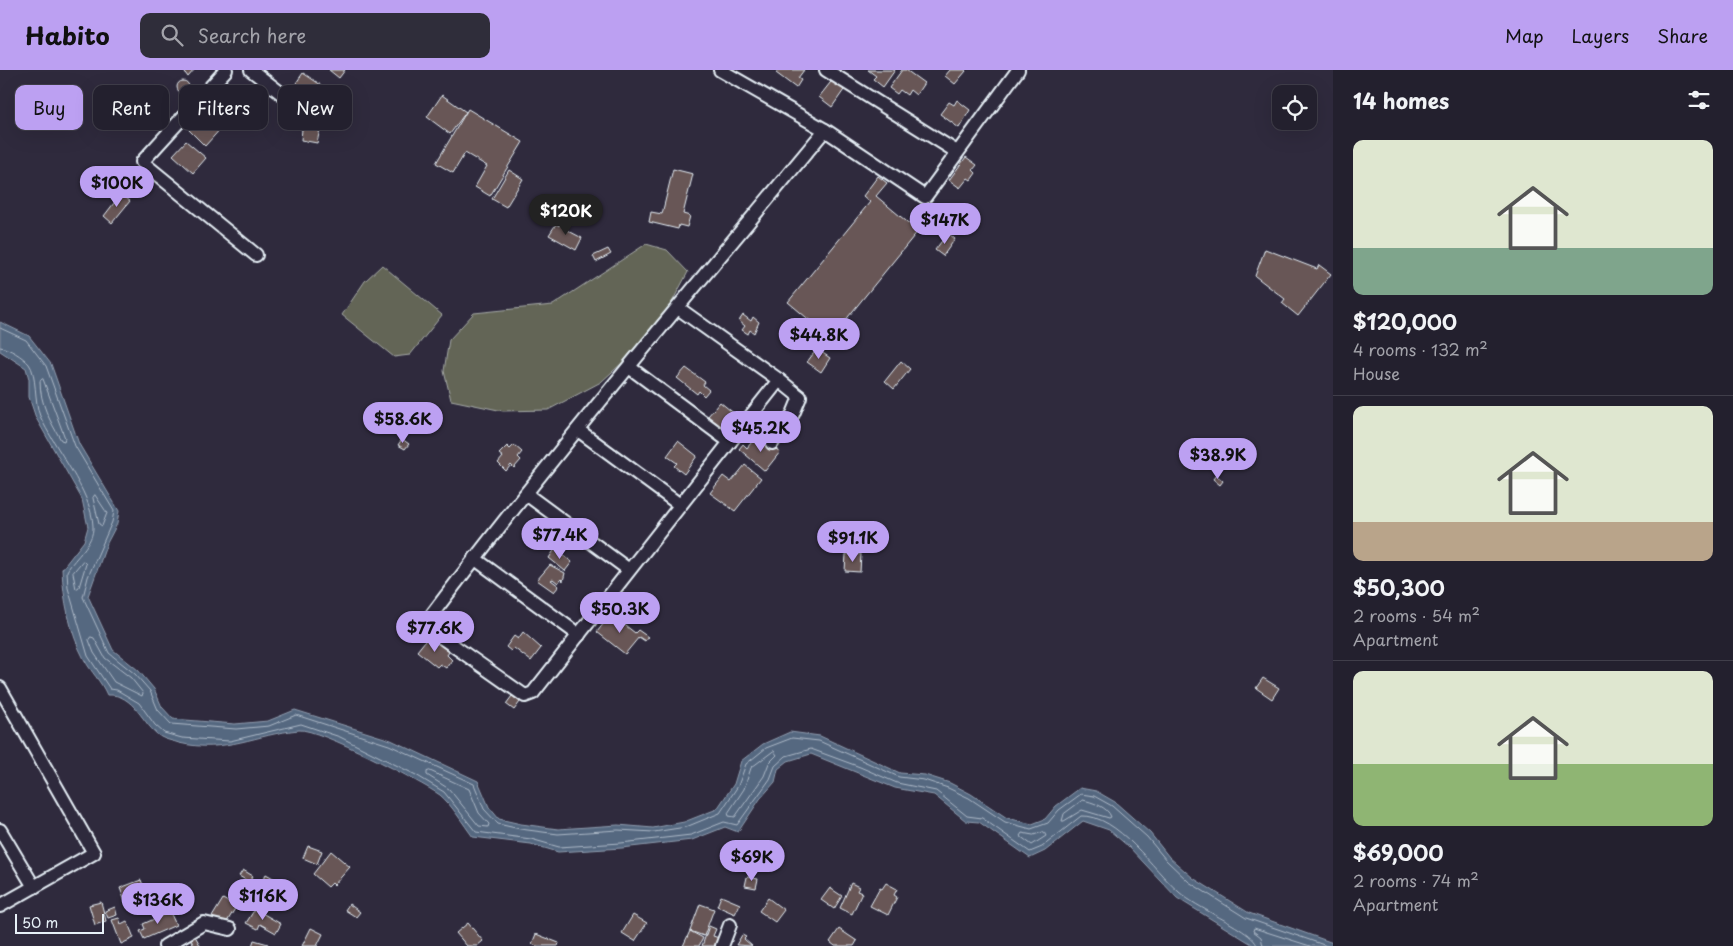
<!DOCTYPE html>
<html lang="en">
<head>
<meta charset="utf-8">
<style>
	body { margin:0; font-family:"Playpen Sans",sans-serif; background:#2f2d3a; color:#f1f3f6; height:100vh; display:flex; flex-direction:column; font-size:19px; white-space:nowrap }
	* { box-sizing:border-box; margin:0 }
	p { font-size:16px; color:#a3a3aa }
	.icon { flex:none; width:28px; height:28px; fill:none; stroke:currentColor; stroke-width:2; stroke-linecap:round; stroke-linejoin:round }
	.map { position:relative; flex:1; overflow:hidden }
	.panel { display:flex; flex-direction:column; background:#23202e; width:400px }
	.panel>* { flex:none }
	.guide { position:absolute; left:15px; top:15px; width:475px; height:45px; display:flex; gap:10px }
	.tools { position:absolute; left:1272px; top:15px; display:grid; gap:10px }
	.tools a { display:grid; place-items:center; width:45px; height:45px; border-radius:10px; background:#23202e; box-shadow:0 5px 20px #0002,0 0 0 1px #403e4a; font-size:25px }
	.scale { position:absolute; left:15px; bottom:12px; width:89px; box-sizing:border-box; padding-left:5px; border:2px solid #e8f1f8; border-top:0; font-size:14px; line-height:18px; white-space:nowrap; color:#e8f1f8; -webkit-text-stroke:4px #2f2a3d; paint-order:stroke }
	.price { position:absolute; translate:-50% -42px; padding:0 11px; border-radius:18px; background:#bca0f2; color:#111; font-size:16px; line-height:32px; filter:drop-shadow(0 1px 2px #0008) }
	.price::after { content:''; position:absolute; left:50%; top:30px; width:15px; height:11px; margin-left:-8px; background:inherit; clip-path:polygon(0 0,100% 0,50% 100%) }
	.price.active { background:#222; color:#fff }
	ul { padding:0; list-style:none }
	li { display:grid; align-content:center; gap:10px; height:265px; padding:0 20px }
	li+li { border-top:1px solid #403e4a }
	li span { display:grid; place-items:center; height:155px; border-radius:10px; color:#555 }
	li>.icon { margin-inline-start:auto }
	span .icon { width:90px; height:90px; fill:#fffc; stroke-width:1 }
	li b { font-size:21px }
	h2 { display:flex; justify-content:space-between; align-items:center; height:60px; padding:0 20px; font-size:21px }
	.tag { padding:0 18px; border-radius:10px; background:#23202e; box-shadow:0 5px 20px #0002,0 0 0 1px #403e4a; font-size:18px; line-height:45px }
	.tag.active { background:#bca0f2; color:#111 }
	header { display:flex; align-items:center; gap:30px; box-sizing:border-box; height:70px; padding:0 25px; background:#bca0f2; color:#111 }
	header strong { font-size:24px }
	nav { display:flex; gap:28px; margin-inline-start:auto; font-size:18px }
	.search { width:350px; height:45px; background:#2f2d3a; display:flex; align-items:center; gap:12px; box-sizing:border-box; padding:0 18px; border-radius:10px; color:#a3a3aa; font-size:19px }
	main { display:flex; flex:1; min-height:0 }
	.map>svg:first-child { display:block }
	.green { fill:#646557; stroke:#a6aba8 }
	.water { fill:#556780; stroke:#909eb0 }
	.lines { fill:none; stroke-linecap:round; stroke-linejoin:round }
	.shore { stroke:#adbac8; stroke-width:1 }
	.building { fill:#685756; stroke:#e8f1f8 }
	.minor-casing { stroke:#e8f1f8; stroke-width:16 }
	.minor { stroke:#2f2a3d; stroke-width:12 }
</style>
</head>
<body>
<header>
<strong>Habito</strong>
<div class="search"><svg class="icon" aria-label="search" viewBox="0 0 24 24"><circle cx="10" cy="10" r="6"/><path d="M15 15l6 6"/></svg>Search here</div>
<nav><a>Map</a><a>Layers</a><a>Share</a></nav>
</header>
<main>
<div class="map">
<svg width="1333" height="876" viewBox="0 0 1333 876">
	<rect width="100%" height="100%" fill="#2f2a3d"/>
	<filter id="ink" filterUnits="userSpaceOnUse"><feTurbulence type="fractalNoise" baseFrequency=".02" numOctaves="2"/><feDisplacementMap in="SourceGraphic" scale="10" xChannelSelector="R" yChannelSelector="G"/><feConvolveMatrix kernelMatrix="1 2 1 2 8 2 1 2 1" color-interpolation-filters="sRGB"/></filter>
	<g filter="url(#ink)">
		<g class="green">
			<polygon points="646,174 667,180 688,202 671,234 622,293 601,312 548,340 503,341 451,330 444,301 449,270 474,243 553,235"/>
			<polygon points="382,195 442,245 410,285 394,287 342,245 365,211"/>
		</g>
		<path class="water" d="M0,252L29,266L51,294L79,374L119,441L117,454L107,473L88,526L113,580L138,600L154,619L162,637L173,649L235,654L268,651L295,640L391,670L478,711L489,737L499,749L521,754L558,759L618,755L653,758L684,752L717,739L734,714L741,691L763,674L790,662L820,666L900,703L925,705L950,713L971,724L1007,748L1032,754L1045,749L1056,736L1080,718L1096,721L1115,732L1150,763L1169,787L1193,808L1249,843L1333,873V876H1255L1177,828L1129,777L1109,760L1083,751L1045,781L1030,788L979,752L966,751L934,725L895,718L811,684L788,691L778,699L775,712L760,729L738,762L725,757L692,770L622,778L558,782L531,774L473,767C464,755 451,734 440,725C421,712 319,658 299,660C256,664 226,684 179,673C174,671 166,670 161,667C142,655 135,623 107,625C101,611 91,602 84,589C70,563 63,528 62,499L84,471L88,457L82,429L36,348L29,327V309L26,298L0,281Z"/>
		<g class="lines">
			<g class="shore">
				<polyline points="0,258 26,270 46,296 75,376 114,441 112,452 88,507 83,527 109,583 135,604 150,621 158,640 171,654 236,659 269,656 296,645 389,675 474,714 484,739 498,754 520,759 558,764 618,760 654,762 686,757 720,743 738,716 746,694 766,678 792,668 819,671 899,707 924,710 948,718 969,728 1005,752 1031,759 1048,753 1059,740 1081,724 1094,726 1112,736 1147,767 1166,790 1189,812 1246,848 1327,876"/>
				<path d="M0,277C9,278 23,287 29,294C37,304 34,332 40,346C54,378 92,422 93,456C94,474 75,487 67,501L68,518L88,586L110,619L117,620L139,633L155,655L164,663L182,668L230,671L301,654L340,667L416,705L444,722L476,762L531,769L559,777L621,773L691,765L724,752L737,755L770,709L775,696L786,686L811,679L860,697L897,713L936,721L967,746L982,748L1030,782L1042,777L1081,746C1118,744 1153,800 1179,822C1189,831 1203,838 1215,845C1224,850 1256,866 1257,876"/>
				<path d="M43,309L65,368L64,371L61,370C50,351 40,334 40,311Z"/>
				<polygon points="95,425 107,443 102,456 99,454 93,428"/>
				<polygon points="83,491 86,494 79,517 76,519 73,503"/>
				<polygon points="91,567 94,568 105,588 131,608 143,623 142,626 114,612 94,583 89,570"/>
				<polygon points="774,681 777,685 769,693 764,706 735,747 729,746 728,743 744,719 751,698"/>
				<polygon points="430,701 469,719 479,743 489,754 488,757 479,756 449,719 427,705 427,702"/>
				<path d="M1083,730C1092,732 1108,737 1111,747L1109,748L1082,740L1064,751H1062L1064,744Z"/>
				<polygon points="1044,762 1046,766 1032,775 1020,766 1022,763 1033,765"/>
				<polyline points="1263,876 1261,867 1253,861 1254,858 1310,876"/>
			</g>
		</g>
		<g class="building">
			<polygon points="183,0 194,0 188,7"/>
			<polygon points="329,0 345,0 339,8"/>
			<polygon points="778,0 804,0 798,8 801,10 796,18 776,3"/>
			<polygon points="868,0 895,0 883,17 873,9 876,6"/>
			<polygon points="902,0 906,0 924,13 916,25 910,20 907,25 900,20 897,24 889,18"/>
			<polygon points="950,0 965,0 966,1 955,14 945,6"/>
			<polygon points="303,3 321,15 312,29 294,16"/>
			<polygon points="834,8 846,17 832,37 819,27"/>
			<circle cx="183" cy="17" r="6"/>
			<polygon points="442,25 466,42 450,64 427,47"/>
			<polygon points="222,26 230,33 233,30 242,38 226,54 210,41"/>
			<polygon points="957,30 970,40 959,58 940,44 949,32 954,35"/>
			<polygon points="302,37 324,40 317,73 301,70 302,59 298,58"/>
			<polygon points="468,39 523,72 490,126 475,117 487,96 465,83 453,103 436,93"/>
			<polygon points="210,44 223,56 205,76 189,60 196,51 201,55"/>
			<polygon points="186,71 206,88 193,103 173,85"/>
			<polygon points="966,87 977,95 973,100 976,103 971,110 968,108 960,118 949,110"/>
			<polygon points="673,99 693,104 683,144 690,146 687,157 679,155 678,159 649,152 651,142 662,144"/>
			<polygon points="509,100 523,109 506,137 492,129"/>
			<polygon points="878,106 887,113 876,126 918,161 831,268 788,232 870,132 863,126"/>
			<polygon points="121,124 130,131 112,153 104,146"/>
			<polygon points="561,152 565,154 563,158 582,168 576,180 549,165 556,154 559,156"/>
			<polygon points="948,163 955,169 943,186 935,180"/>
			<polygon points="608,179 611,184 596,192 593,186"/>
			<polygon points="1265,179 1317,199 1319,195 1331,204 1298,246 1282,233 1285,229 1255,206"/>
			<polygon points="743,245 751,251 753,247 759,252 754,263 750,260 748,264 742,260 745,256 739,251"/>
			<polygon points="817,279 830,288 821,302 807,292"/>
			<polygon points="901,291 910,299 894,319 885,311"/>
			<polygon points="686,298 705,312 703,315 709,320 704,326 699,321 697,324 677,308"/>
			<polygon points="720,332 736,345 735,347 739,351 729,364 708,346"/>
			<polygon points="755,368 759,371 761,368 780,382 765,401 739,379 743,374 747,378"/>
			<polygon points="402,369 409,374 405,379 398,375"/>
			<polygon points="678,371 697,386 684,404 674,396 677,393 667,386"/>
			<polygon points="514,375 522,382 518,387 521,390 514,398 511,395 506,401 498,393 503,387 499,384 507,376 510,379"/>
			<polygon points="745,395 761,408 735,441 710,423 723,406 731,412"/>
			<polygon points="1216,405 1223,411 1220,415 1213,409"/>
			<polygon points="555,479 572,492 565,501 549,488"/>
			<polygon points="846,484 861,484 860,502 845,501"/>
			<polygon points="550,495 565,503 563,511 561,509 558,513 553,509 551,510 559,516 554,522 537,510"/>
			<polygon points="611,544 635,563 638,560 648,567 645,571 639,567 625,584 597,562"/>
			<polygon points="523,562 541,578 531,591 514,578 511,581 506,577 514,566 518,569"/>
			<polygon points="429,566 449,582 447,585 452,590 446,598 440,594 437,597 417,581"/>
			<polygon points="1263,608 1279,618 1272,629 1256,618"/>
			<polygon points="512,626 520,632 514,640 506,634"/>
			<polygon points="308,776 322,781 317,794 303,788"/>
			<polygon points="331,781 350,797 334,815 332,813 328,817 313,804"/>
			<polygon points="243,800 253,806 249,812 239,806"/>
			<polygon points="266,804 275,809 262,827 255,823"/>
			<polygon points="747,807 758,809 756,818 745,816"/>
			<polygon points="141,810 146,823 136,826 138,830 126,834 120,818"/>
			<polygon points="851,813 859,817 857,821 862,823 852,844 840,838"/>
			<polygon points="886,813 897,819 894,825 897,827 888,845 870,836 880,818 882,819"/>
			<polygon points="282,814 288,818 281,827 276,822"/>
			<polygon points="830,818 842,826 834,839 821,830"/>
			<polygon points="721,826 740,834 735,844 717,836"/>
			<polygon points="768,828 784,840 775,852 759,841"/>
			<polygon points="223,829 236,837 225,855 212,847"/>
			<polygon points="101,832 106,851 95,855 89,835"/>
			<polygon points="349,834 360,842 356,847 345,840"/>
			<polygon points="700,834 714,839 704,866 690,861"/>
			<polygon points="115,837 117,845 108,848 105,841"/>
			<polygon points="255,839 281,854 276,863 260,854 258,859 246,853"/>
			<polygon points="170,842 176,855 144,869 140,861 145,859 143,854"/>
			<polygon points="633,845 647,853 635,871 622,863"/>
			<polygon points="119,848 121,854 127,851 134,868 121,874 112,850"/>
			<polygon points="468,853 483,871 477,876 467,876 456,863"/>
			<polygon points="709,856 716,859 713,866 719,868 716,876 702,876"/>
			<polygon points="311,858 323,864 317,876 302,876"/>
			<polygon points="839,859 857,871 854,876 835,876 830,872"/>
			<polygon points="690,861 703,868 699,876 683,876"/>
			<polygon points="536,864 559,873 558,876 537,876 532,874"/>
			<polygon points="742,865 746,867 744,869 752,876 736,875"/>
			<polygon points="195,866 200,875 198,876 194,876 190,868"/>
			<polygon points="254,870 268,874 267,876 252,876"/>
		</g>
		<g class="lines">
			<defs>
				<g id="minor">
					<polyline points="226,0 142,92 256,185"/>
					<polyline points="251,0 295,34"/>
					<polyline points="720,0 825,60"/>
					<polyline points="826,0 957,82"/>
					<polyline points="678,238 779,310 730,372"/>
					<path d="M629,297L730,372L533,623L525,626L424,555C552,385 690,223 825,60L925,127L1018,0"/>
					<polyline points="578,360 680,435"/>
					<polyline points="772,373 793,344 800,327 779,310"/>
					<polyline points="526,424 629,500"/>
					<polyline points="474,488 579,565"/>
					<polyline points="0,618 94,783 0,836"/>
					<polyline points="0,760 34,817"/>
					<polyline points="165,876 204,853 230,859"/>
					<polyline points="722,876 730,855"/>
				</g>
			</defs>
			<use href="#minor" class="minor-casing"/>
			<use href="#minor" class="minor"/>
		</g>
	</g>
</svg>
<div class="tools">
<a><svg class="icon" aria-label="locate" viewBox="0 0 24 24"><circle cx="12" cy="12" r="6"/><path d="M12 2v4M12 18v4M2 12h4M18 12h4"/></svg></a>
</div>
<div class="scale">50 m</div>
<b class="price" style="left:117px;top:138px">$100K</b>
<b class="price active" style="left:566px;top:166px">$120K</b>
<b class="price" style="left:945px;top:175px">$147K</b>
<b class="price" style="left:819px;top:290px">$44.8K</b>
<b class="price" style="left:403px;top:374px">$58.6K</b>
<b class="price" style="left:761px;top:383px">$45.2K</b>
<b class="price" style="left:1218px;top:410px">$38.9K</b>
<b class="price" style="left:560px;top:490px">$77.4K</b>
<b class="price" style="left:853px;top:493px">$91.1K</b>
<b class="price" style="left:620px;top:564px">$50.3K</b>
<b class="price" style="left:435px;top:583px">$77.6K</b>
<b class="price" style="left:752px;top:812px">$69K</b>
<b class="price" style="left:263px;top:851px">$116K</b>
<b class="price" style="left:158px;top:855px">$136K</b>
<div class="guide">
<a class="tag active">Buy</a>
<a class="tag">Rent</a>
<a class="tag">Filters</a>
<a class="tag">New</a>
</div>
</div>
<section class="panel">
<h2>14 homes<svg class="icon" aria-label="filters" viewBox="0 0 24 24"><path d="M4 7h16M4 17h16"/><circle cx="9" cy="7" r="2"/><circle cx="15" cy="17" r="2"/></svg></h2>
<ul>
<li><span style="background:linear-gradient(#dfe7d0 70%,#7fa58c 0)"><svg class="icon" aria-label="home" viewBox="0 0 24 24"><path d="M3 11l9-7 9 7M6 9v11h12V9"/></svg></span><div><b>$120,000</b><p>4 rooms · 132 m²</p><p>House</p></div></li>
<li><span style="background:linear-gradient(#dfe7d0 75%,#b9a48a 0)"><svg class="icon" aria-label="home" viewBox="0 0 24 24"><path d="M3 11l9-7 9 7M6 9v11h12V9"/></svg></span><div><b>$50,300</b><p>2 rooms · 54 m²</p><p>Apartment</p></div></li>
<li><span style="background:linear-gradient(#dfe7d0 60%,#8fb573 0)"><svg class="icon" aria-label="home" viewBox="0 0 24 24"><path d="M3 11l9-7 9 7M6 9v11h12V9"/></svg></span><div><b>$69,000</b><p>2 rooms · 74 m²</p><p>Apartment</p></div></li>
</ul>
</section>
</main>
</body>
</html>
